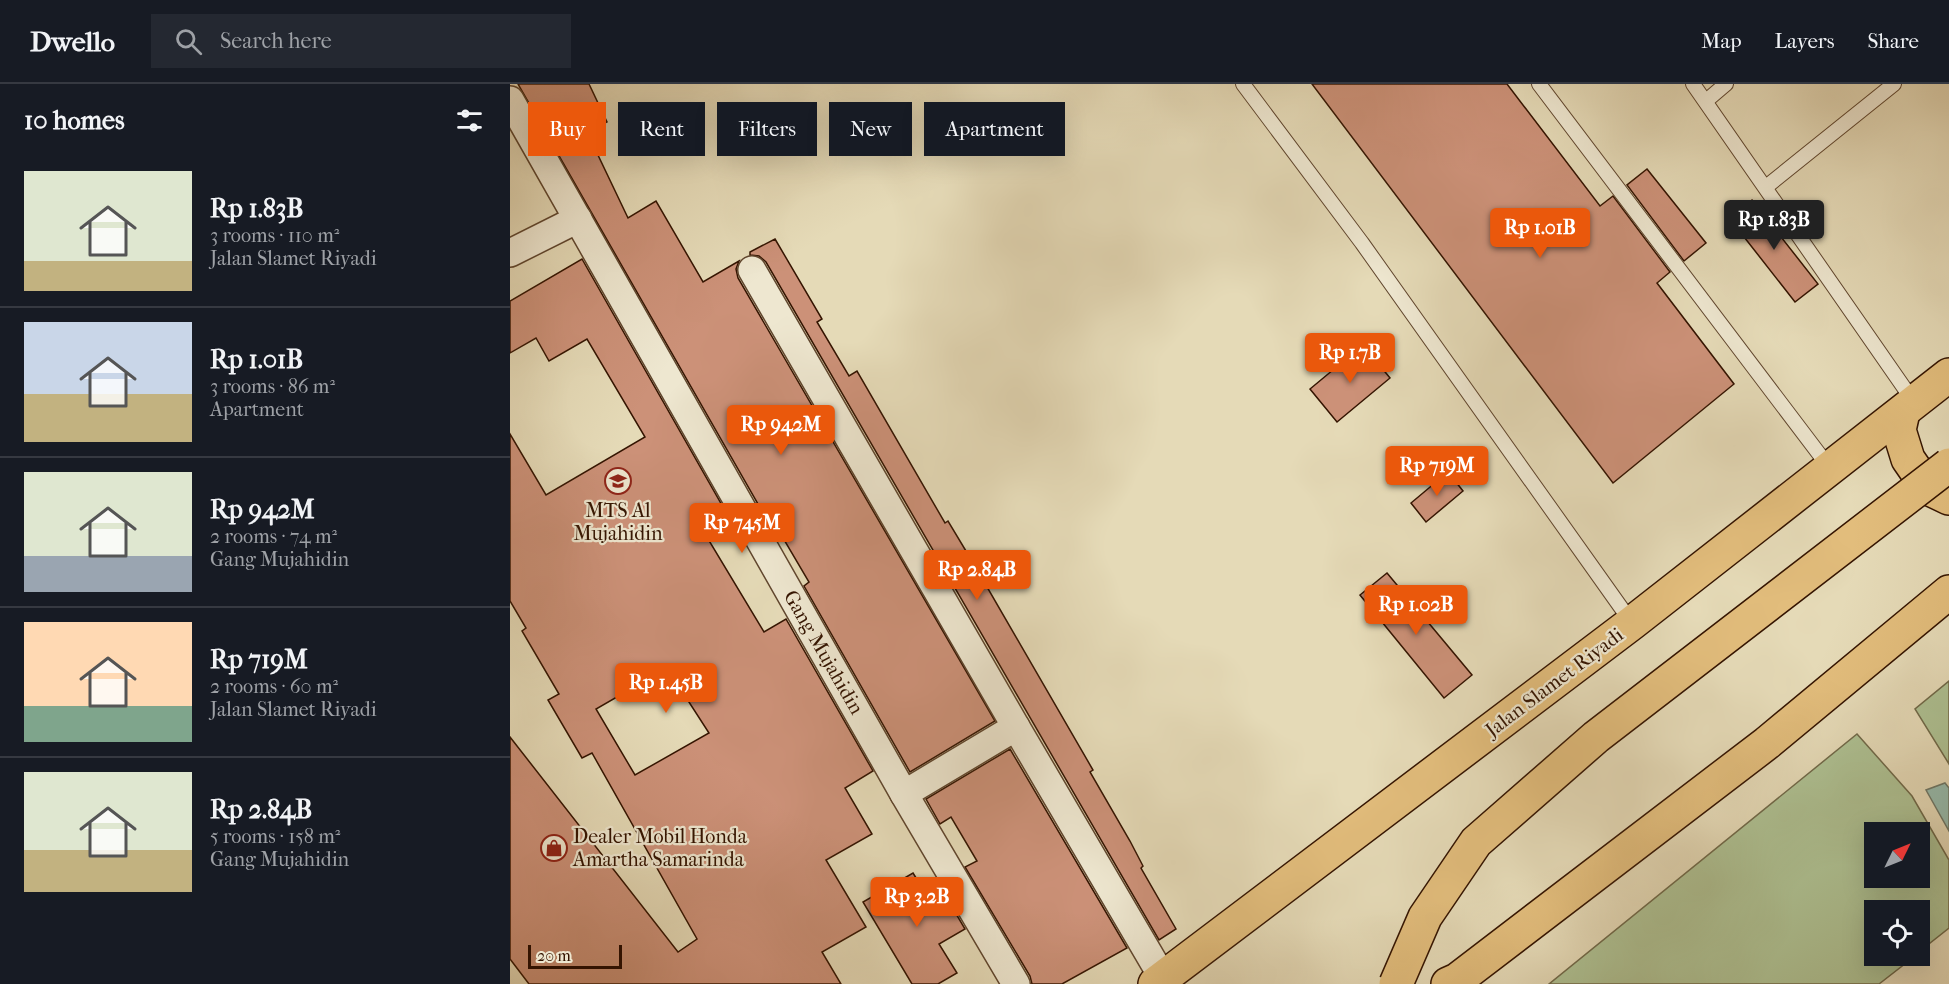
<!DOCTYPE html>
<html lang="en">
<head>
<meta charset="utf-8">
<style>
	body { margin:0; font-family:"IM FELL French Canon",serif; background:#242831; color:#f1f3f6; height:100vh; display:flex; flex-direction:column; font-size:22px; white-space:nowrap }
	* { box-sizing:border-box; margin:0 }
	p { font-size:20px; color:#9ea1a6 }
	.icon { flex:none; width:33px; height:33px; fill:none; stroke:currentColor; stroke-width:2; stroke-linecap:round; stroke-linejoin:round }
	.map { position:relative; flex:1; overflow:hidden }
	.sheet { display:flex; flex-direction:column; background:#171b24; width:510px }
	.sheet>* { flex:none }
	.hud { position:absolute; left:18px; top:18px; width:570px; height:54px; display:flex; gap:12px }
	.needle { width:39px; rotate:47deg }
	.tools { position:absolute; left:1354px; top:738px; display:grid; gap:12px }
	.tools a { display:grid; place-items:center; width:66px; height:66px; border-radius:0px; background:#171b24; box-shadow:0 6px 24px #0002; font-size:30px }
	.scale { position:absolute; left:18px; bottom:15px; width:94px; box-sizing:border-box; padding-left:6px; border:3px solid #341401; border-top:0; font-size:16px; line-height:21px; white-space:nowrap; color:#341401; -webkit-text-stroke:4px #eee7d0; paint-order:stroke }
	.price { position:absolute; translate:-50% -51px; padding:0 14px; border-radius:6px; background:#ea580c; color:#fff; font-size:20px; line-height:39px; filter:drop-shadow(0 2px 3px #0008) }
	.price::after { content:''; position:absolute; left:50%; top:36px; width:18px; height:14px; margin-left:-9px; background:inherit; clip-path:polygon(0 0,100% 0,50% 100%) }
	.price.selected { background:#222; color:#fff }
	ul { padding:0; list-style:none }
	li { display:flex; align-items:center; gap:18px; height:150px; padding:0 24px }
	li+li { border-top:2px solid #363941 }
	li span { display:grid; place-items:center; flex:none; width:168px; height:120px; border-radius:0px; color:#555 }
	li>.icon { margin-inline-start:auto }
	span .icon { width:72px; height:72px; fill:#fffc; stroke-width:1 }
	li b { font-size:26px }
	h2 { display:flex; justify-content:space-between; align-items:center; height:72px; padding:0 24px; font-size:26px }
	.chip { padding:0 21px; border-radius:0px; background:#171b24; box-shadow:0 6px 24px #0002; font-size:21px; line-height:54px }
	.chip.selected { background:#ea580c; color:#fff }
	header { display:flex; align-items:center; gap:36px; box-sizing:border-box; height:84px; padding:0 30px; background:#171b24; border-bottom:2px solid #363941 }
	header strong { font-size:28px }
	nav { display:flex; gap:33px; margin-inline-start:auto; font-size:21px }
	.search { width:420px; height:54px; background:#242831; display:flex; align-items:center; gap:15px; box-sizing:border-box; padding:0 21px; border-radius:0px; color:#9ea1a6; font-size:22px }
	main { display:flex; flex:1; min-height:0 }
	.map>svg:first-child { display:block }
	.green { fill:#aec193; stroke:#716a4a; stroke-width:1.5; fill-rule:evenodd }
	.water { fill:#96bbad; stroke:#6f7868; stroke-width:1.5 }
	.building { fill:#cc9178; stroke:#341401; stroke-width:1.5; fill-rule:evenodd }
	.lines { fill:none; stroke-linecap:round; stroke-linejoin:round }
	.lane-casing { stroke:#60462e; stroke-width:16 }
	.street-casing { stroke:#60462e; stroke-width:30 }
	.highway-casing { stroke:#341401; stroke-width:36 }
	.lane { stroke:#eee7d0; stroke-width:14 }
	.street { stroke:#eee7d0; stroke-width:27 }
	.highway { stroke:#e2bd7c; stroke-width:33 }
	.highway-bridge-casing { stroke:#341401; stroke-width:36; stroke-linecap:butt }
	.highway-bridge { stroke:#e2bd7c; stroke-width:33 }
	.labels { text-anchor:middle; stroke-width:4.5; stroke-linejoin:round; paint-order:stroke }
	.poi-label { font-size:20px; fill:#341401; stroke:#eee7d0 }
	.street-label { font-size:20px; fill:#341401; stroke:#eee7d0 }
</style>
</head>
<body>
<header>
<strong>Dwello</strong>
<div class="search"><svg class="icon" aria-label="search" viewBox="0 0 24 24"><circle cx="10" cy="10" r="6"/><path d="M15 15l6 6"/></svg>Search here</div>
<nav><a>Map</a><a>Layers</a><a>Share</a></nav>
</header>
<main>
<section class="sheet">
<h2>10 homes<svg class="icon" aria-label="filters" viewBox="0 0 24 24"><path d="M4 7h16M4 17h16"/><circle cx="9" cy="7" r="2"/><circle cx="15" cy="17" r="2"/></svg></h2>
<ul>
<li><span style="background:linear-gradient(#dfe7d0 75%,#c2b280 0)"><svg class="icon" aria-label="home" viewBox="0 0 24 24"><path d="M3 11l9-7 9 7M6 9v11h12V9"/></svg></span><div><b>Rp 1.83B</b><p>3 rooms · 110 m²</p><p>Jalan Slamet Riyadi</p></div></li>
<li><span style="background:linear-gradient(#c9d6e8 60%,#c2b280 0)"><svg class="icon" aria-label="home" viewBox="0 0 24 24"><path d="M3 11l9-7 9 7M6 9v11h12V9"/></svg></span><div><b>Rp 1.01B</b><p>3 rooms · 86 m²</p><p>Apartment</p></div></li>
<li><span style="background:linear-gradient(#dfe7d0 70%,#9aa5b1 0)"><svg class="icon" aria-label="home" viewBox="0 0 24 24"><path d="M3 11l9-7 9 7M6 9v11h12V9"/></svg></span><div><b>Rp 942M</b><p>2 rooms · 74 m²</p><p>Gang Mujahidin</p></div></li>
<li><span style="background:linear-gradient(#ffd9b3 70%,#7fa58c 0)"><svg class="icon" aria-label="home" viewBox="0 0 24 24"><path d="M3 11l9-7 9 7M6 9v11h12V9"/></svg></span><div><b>Rp 719M</b><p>2 rooms · 60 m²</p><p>Jalan Slamet Riyadi</p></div></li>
<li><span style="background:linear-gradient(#dfe7d0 65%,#c2b280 0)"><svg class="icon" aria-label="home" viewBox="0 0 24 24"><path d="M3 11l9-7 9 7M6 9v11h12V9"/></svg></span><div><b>Rp 2.84B</b><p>5 rooms · 158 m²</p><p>Gang Mujahidin</p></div></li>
</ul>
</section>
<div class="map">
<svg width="1439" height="900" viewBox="0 0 1439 900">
	<rect width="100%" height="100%" fill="#e5dab7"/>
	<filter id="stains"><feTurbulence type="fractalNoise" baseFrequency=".00333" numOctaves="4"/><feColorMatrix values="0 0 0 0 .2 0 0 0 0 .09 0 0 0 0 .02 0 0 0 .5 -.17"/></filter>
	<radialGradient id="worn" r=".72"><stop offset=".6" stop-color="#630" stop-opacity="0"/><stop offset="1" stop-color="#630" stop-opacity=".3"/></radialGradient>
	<g class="green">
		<polygon points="1439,597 1439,680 1405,625"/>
		<path d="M1347,650L1402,712L1439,776V844L1410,867V826H1365V872H1405L1369,900H1039ZM1365,748H1410V794H1365Z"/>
	</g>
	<polygon class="water" points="1435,699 1439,704 1439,747 1416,706"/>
	<g class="building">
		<polygon points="8,0 79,0 97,38 77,48 118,134 146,117 193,198 229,177 226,185 228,194 485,637 400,688 294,502 299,498 256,425 252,427"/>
		<polygon points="802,0 997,0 1090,122 1103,112 1160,188 1147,199 1224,300 1103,399"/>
		<polygon points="1137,85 1196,159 1174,177 1117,101"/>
		<polygon points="1242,116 1308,200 1285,218 1220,135"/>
		<polygon points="265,155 312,235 307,238 339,292 347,287 435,439 438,437 462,477 583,686 580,688 620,757 633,782 631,784 666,845 649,856 256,178 249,172 240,171 240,168"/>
		<path d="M72,175L217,430L192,445L254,548L276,535L363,687L335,704L362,750L316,776L356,843L312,868L331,900H19L0,875V653L168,868L187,855L82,669L72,674L38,616L49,610L12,547L16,544L0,517V350L36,411L135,353L77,255L39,277L26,254L0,269V217ZM157,584L199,649L125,691L86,625Z"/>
		<polygon points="853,261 880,294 827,338 800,305"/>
		<polygon points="938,388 953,407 916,438 901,419"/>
		<polygon points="877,489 962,591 934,614 850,511"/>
		<polygon points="500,665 617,864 552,900 522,900 520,892 455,783 467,777 441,733 430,740 416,715"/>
		<polygon points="403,789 414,807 428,799 455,845 429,860 447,889 428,900 402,900 353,818"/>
	</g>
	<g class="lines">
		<defs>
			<g id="lane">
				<polyline points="733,0 852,159 1122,539"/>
				<polyline points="1029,0 1319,383"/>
				<polyline points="1183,0 1404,318"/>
				<polyline points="1196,17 1216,0"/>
				<polyline points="1256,103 1384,0"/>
			</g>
			<g id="street">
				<polyline points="0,16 394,710 506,900"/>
				<polyline points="0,169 68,135"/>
				<polyline points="242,186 506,643"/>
				<polyline points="394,710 506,643 653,894"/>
			</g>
			<g id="highway">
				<polyline points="1393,328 1389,346 1398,375 1418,404 1439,414"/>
				<polyline points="645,900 1122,539 1439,291"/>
				<polyline points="938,900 947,896 1257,659 1439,508"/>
			</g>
		</defs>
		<use href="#lane" class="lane-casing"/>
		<use href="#street" class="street-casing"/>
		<use href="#highway" class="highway-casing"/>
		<use href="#lane" class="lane"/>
		<use href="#street" class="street"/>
		<use href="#highway" class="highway"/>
		<defs>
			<polyline id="highway-bridge" points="886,900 915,833 966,758 1086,653 1439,381"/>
		</defs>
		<use href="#highway-bridge" class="highway-bridge-casing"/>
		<use href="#highway-bridge" class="highway-bridge"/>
	</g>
	<defs>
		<symbol id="school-ring" viewBox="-11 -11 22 22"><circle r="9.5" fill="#eee7d0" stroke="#8f2418" stroke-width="1.5"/><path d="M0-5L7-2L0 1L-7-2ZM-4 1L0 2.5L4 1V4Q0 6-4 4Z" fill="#8f2418"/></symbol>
		<symbol id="shop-ring" viewBox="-11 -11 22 22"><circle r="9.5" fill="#eee7d0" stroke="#8f2418" stroke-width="1.5"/><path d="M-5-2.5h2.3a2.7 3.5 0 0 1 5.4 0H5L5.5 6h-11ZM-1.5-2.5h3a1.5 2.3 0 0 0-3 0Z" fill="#8f2418"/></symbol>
	</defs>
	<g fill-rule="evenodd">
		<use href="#school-ring" x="93" y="382" width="30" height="30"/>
		<use href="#shop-ring" x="29" y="749" width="30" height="30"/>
	</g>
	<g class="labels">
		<g class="poi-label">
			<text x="108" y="433">MTS Al<tspan x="108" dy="23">Mujahidin</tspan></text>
			<text x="63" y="759" text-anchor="start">Dealer Mobil Honda<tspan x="63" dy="23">Amartha Samarinda</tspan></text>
		</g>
		<g class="street-label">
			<text transform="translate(314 568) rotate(60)" y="7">Gang Mujahidin</text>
			<text transform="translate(1044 598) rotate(-37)" y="7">Jalan Slamet Riyadi</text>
		</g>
	</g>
	<rect width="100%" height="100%" filter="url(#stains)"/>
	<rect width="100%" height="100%" fill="url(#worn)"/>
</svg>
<div class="tools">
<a><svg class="needle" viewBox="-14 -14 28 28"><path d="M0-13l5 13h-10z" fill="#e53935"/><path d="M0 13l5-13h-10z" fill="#9ea1a6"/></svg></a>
<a><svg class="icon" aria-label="locate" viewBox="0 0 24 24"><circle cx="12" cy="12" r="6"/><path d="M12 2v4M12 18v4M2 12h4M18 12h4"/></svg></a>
</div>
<div class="scale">20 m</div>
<b class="price selected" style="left:1264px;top:167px">Rp 1.83B</b>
<b class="price" style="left:1030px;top:175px">Rp 1.01B</b>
<b class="price" style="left:840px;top:300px">Rp 1.7B</b>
<b class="price" style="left:271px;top:372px">Rp 942M</b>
<b class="price" style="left:927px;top:413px">Rp 719M</b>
<b class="price" style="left:232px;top:470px">Rp 745M</b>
<b class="price" style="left:467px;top:517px">Rp 2.84B</b>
<b class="price" style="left:906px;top:552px">Rp 1.02B</b>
<b class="price" style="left:156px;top:630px">Rp 1.45B</b>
<b class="price" style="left:407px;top:844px">Rp 3.2B</b>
<div class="hud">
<a class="chip selected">Buy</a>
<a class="chip">Rent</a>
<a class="chip">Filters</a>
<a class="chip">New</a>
<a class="chip">Apartment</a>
</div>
</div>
</main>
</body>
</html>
